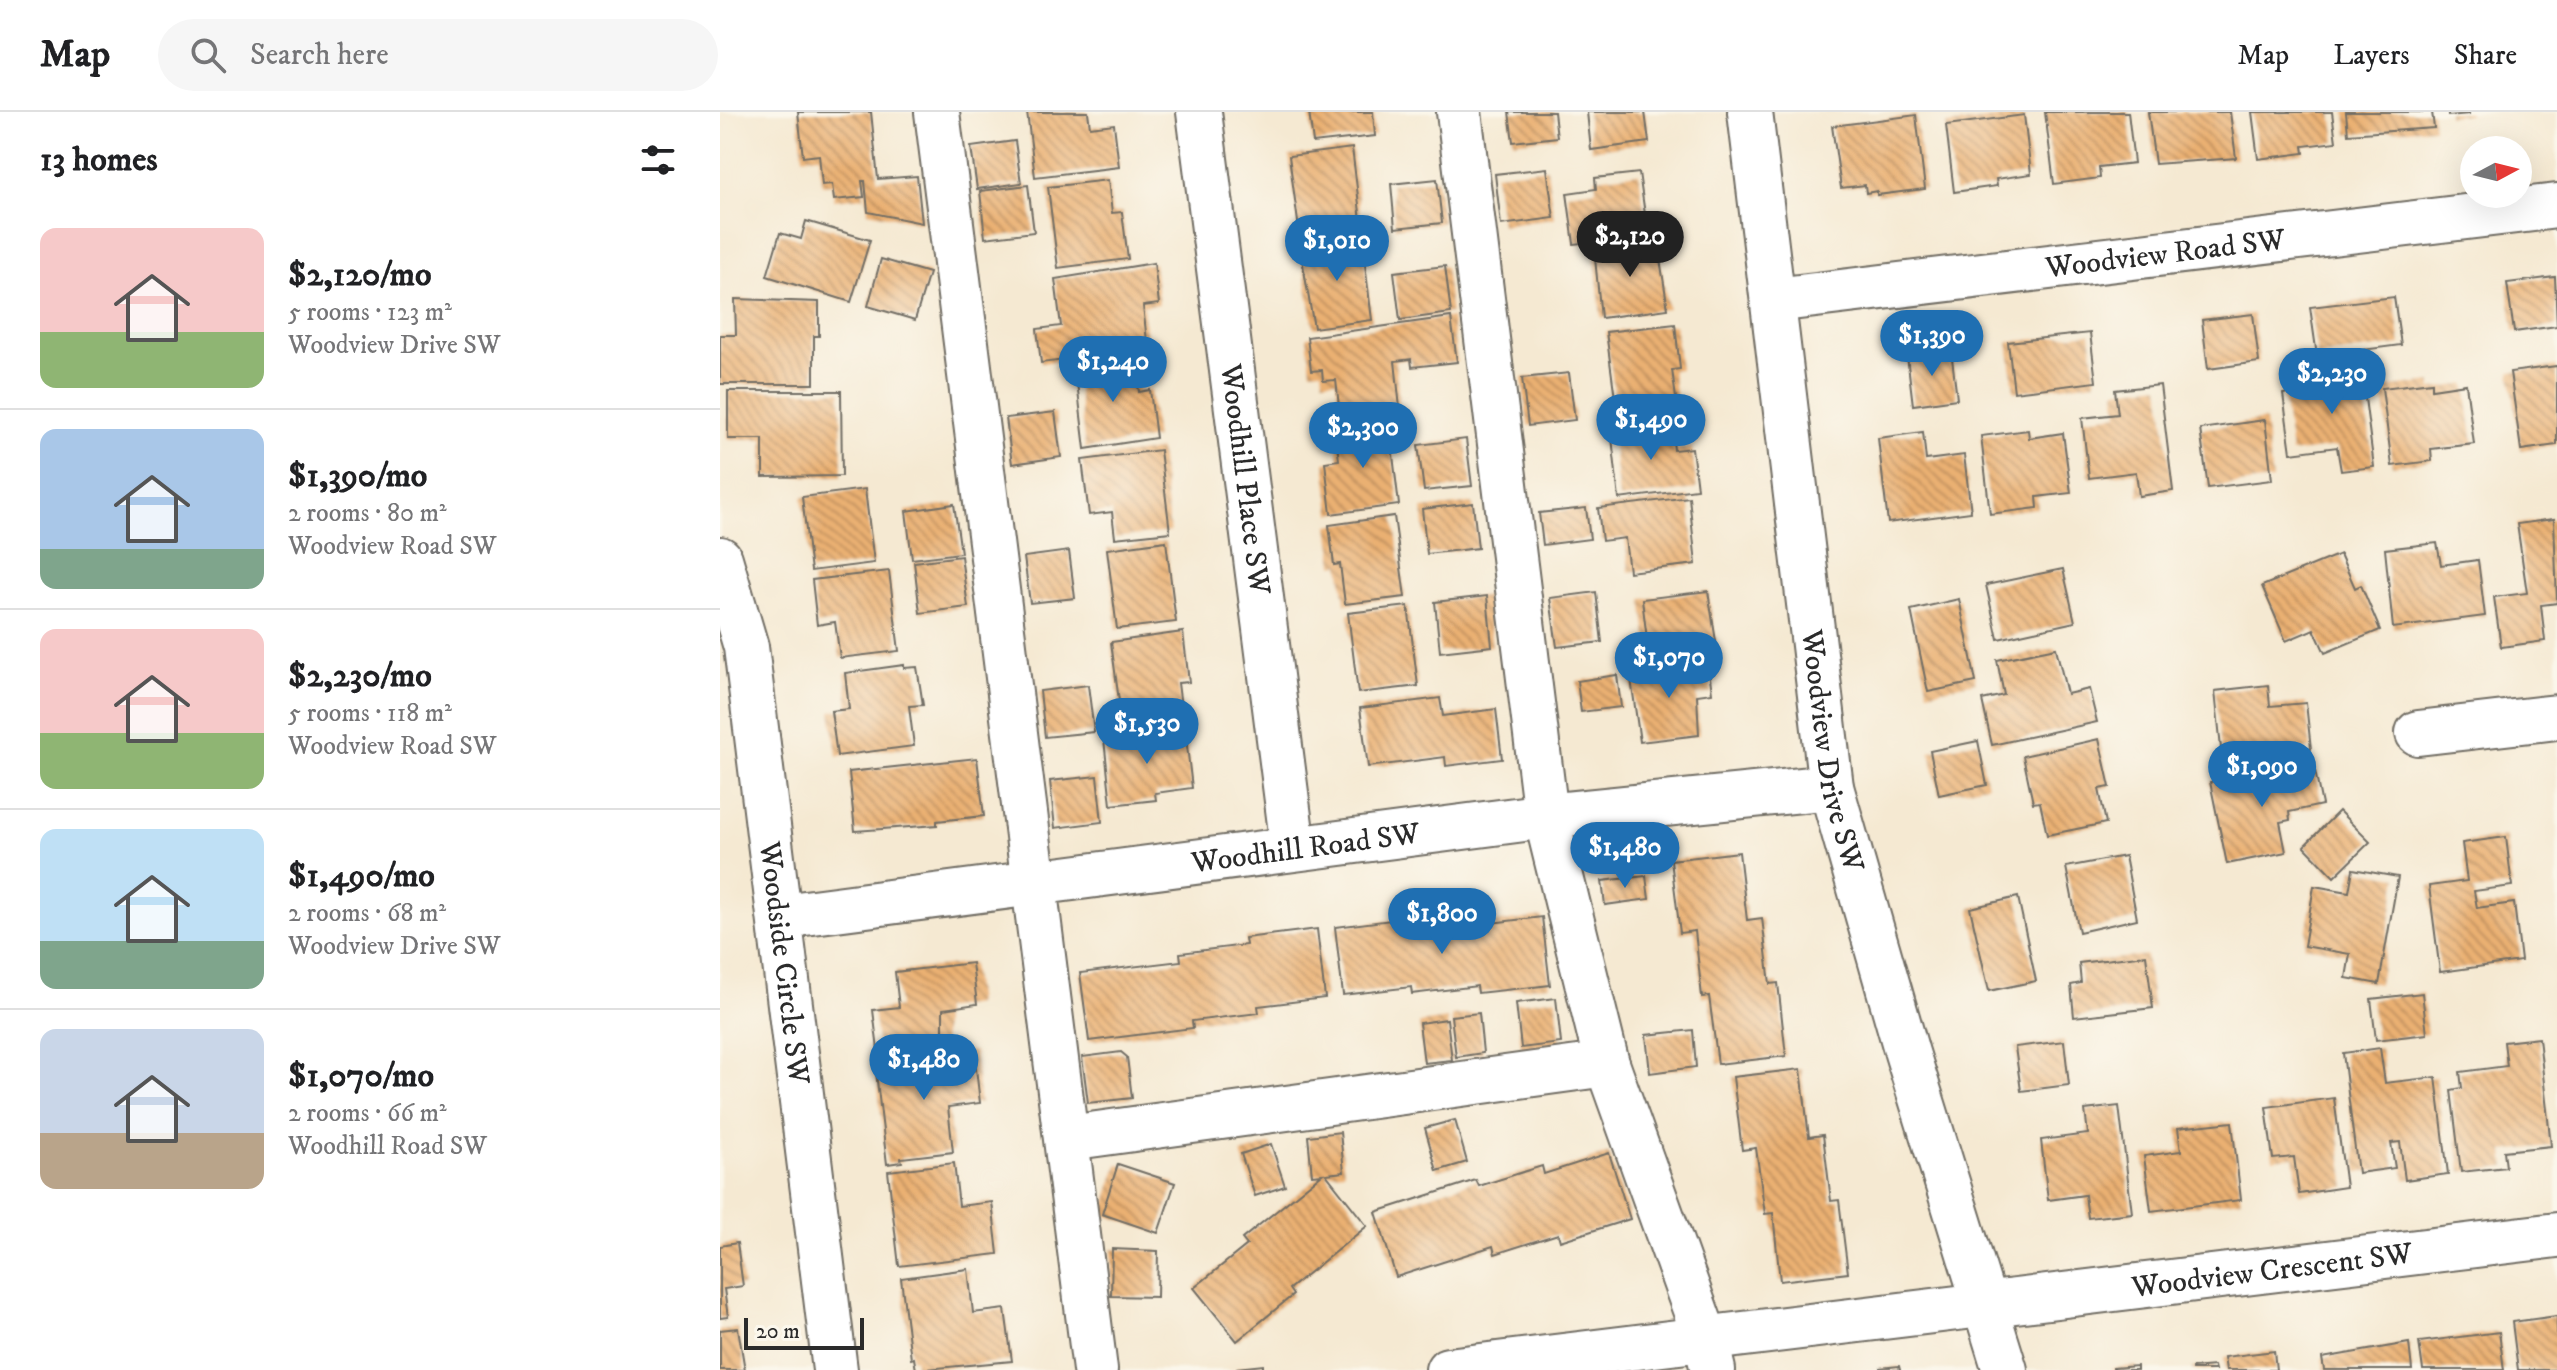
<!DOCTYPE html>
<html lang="en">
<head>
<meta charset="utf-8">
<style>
	body { margin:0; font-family:"IM FELL DW Pica",serif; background:#f6f6f6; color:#202124; height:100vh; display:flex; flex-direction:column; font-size:30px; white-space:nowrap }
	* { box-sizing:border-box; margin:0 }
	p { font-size:26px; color:#757577 }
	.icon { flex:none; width:44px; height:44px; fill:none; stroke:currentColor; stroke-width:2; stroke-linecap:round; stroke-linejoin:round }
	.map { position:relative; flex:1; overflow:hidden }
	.drawer { display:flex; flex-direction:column; background:#fff; width:720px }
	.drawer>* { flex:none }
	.needle { width:52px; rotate:83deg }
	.fabs { position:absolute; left:1740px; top:24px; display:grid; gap:16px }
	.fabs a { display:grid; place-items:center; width:72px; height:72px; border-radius:50%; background:#fff; box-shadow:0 8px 32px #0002; font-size:40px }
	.scale { position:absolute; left:24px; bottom:20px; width:120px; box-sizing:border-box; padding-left:8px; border:4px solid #2b2b2b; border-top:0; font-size:22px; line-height:28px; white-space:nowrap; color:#2b2b2b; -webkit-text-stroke:6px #fbf7ec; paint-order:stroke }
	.price { position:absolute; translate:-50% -68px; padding:0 18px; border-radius:28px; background:#1f6fb2; color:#fff; font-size:26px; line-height:52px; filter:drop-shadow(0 2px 4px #0008) }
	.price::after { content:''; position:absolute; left:50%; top:48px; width:24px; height:18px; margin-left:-12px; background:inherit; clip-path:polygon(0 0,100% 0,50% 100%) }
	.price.selected { background:#222; color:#fff }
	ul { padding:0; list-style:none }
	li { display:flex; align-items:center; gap:24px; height:200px; padding:0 40px }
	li+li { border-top:2px solid #e0e0e0 }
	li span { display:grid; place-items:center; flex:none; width:224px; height:160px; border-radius:16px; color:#555 }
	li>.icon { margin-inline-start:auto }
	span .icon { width:96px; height:96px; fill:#fffc; stroke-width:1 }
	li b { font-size:34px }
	h2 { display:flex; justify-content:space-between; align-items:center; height:96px; padding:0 40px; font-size:34px }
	header { display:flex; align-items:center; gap:48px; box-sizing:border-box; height:112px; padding:0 40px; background:#fff; border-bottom:2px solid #e0e0e0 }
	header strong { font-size:38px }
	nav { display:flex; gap:44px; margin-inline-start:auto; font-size:28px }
	.search { width:560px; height:72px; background:#f6f6f6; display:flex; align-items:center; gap:20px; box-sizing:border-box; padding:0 28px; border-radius:44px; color:#757577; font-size:30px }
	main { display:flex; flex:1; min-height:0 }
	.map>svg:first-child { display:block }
	.building { fill:url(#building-back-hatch) }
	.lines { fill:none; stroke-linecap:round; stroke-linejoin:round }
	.minor-casing { stroke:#726e65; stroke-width:48 }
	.minor { stroke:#fff; stroke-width:44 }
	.labels { text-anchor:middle; stroke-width:8; stroke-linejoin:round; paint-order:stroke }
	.street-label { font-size:30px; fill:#2b2b2b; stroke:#fbf7ec }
</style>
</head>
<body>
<header>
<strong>Map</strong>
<div class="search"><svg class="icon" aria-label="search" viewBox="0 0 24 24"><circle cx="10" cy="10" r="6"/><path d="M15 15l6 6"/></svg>Search here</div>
<nav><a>Map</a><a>Layers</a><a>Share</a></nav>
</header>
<main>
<section class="drawer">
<h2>13 homes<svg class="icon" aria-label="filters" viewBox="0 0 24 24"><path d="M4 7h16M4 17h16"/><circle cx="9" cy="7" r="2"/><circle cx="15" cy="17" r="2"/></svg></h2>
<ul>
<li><span style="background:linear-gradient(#f6c9c9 65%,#8fb573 0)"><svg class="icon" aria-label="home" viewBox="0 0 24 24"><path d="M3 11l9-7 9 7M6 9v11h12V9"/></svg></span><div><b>$2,120/mo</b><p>5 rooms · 123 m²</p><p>Woodview Drive SW</p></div></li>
<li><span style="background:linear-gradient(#a9c7e8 75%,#7fa58c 0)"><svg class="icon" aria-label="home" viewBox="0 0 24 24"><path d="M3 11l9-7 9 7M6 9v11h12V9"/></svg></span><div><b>$1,390/mo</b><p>2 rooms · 80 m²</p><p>Woodview Road SW</p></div></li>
<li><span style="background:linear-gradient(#f6c9c9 65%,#8fb573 0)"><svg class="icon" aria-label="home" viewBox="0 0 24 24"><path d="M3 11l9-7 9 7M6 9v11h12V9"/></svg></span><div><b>$2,230/mo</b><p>5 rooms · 118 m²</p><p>Woodview Road SW</p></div></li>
<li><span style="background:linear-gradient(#bfe0f5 70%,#7fa58c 0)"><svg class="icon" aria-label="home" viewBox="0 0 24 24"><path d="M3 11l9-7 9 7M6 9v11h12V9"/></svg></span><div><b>$1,490/mo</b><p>2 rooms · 68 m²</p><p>Woodview Drive SW</p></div></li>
<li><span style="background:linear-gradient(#c9d6e8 65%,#b9a48a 0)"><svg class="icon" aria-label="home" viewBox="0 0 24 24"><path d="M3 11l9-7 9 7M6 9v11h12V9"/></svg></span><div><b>$1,070/mo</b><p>2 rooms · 66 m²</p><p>Woodhill Road SW</p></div></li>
</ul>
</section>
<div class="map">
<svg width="1837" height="1258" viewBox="0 0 1837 1258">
	<defs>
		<pattern id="building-back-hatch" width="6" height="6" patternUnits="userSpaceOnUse" patternTransform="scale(2)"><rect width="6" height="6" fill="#eab072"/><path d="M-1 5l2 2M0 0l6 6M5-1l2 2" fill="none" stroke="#be8f5e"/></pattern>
	</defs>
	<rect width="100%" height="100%" fill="#fbf7ec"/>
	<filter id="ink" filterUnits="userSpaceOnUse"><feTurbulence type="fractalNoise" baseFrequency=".0125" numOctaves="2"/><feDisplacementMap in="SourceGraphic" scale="16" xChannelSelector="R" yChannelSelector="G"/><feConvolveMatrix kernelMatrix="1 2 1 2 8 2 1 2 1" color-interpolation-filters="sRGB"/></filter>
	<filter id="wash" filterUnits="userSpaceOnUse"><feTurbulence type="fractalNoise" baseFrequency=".006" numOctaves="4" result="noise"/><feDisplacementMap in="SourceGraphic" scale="32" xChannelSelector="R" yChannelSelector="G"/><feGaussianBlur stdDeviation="1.8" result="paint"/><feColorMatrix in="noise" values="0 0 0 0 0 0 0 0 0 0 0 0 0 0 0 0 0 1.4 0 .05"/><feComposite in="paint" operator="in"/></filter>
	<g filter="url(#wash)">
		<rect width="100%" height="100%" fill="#f5e9d2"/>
		<g id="blocks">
			<g class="building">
				<polygon points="78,0 151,0 158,67 197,64 202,111 148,100 145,69 142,69 144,85 114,88 112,72 102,73 99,43 83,45"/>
				<polygon points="307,0 368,0 370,15 394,12 399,55 315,65"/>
				<polygon points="589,0 653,0 655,24 593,31"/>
				<polygon points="789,0 834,0 837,25 793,30"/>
				<polygon points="867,0 925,0 929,30 871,38"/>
				<polygon points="1325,0 1408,0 1414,51 1379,55 1380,66 1334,72"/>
				<polygon points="1428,0 1510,0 1516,46 1435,52"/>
				<polygon points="1532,0 1612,0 1616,30 1583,34 1584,41 1538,47"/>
				<polygon points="1626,0 1712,0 1714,16 1628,22"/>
				<polygon points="1728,0 1749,0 1749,2 1728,4"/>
				<polygon points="1196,3 1205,77 1157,83 1157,79 1146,81 1145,73 1121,76 1112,14"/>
				<polygon points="1304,3 1311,62 1276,67 1277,74 1234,80 1226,13"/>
				<polygon points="295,29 301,71 257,77 251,35"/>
				<polygon points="632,36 642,117 580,125 569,44"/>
				<polygon points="827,56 834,106 781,113 775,62"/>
				<polygon points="919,61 928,123 854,132 847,81 876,77 875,66"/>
				<polygon points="717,67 722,111 675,116 671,72"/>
				<polygon points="388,68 392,101 402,100 408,147 338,156 328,75"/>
				<polygon points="308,73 314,120 265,126 260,79"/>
				<polygon points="86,109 150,128 131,190 47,164 60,121 81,127"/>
				<polygon points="642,128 652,208 594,216 580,135"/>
				<polygon points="937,128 948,197 881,206 874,136"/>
				<polygon points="161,147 209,161 195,208 148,194"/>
				<polygon points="434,151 439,192 423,194 428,238 321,251 317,217 341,214 335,167"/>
				<polygon points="725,154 731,201 680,208 674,160"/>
				<polygon points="1835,165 1837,214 1794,220 1787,171"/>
				<polygon points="1674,185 1681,233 1597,244 1590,195"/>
				<polygon points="15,187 99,190 99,224 94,224 94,272 0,272 0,223 16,223"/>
				<polygon points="1533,202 1539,250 1488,257 1482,208"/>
				<polygon points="731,205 737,250 692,255 691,247 675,249 680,296 620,303 616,268 603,269 602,258 591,259 587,225"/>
				<polygon points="955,212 960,257 952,258 957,293 897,301 886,220"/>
				<polygon points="1370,221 1376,270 1294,280 1288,230"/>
				<polygon points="1231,238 1237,287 1193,293 1187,244"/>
				<polygon points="414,246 419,280 430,278 436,326 365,337 355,254"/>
				<polygon points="1640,248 1654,355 1621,359 1617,335 1571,341 1563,282 1599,277 1596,254"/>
				<polygon points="1837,254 1837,333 1801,338 1790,260"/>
				<polygon points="849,261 855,308 808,314 802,266"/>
				<polygon points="1712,270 1712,277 1746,272 1754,332 1711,337 1712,349 1672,354 1662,276"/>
				<polygon points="1440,273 1453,379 1419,384 1416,360 1369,366 1362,306 1398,302 1395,278"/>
				<polygon points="8,279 121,279 122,364 43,365 43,327 8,327"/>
				<polygon points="335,300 341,345 292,352 286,306"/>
				<polygon points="1545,308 1552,368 1488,376 1480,317"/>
				<polygon points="669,310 679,393 611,402 605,350 619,348 615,317"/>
				<polygon points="951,310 954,338 972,336 977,377 899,387 891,317"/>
				<polygon points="1308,318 1309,326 1343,321 1351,381 1317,385 1318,396 1270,402 1261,324"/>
				<polygon points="1203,320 1206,348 1244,343 1251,400 1168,411 1158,326"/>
				<polygon points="746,327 752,374 704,379 698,333"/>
				<polygon points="440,338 450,420 395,426 392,400 369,403 362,348"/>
				<polygon points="145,377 154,451 91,459 82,385"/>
				<polygon points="969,385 976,452 909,460 905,426 882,429 878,396"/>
				<polygon points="753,391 758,436 707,442 702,397"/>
				<polygon points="234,392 241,441 192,447 186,399"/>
				<polygon points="866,396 870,427 823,433 819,401"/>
				<polygon points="674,404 685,485 625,492 620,452 614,453 609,413"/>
				<polygon points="1834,407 1837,491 1821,493 1825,529 1781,535 1774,485 1807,481 1797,412"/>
				<polygon points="446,429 456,510 397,517 387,437"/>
				<polygon points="1717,431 1721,453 1758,448 1765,504 1673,516 1665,437"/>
				<polygon points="349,439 355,486 310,491 304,445"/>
				<polygon points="1620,442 1635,476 1641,473 1660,518 1605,541 1594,517 1566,529 1542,474"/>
				<polygon points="241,444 248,495 200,501 194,450"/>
				<polygon points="1343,457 1355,510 1278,527 1266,473"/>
				<polygon points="169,459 179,539 120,546 115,510 97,513 92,468"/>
				<polygon points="988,479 998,542 930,551 922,487"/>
				<polygon points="876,480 882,530 837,535 830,486"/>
				<polygon points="767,484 772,534 720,540 715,490"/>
				<polygon points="1239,487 1256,570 1208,580 1191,498"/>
				<polygon points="688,494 698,574 638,581 628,501"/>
				<polygon points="463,520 469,570 458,571 462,603 402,611 391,530"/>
				<polygon points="1336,536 1347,582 1369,577 1377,610 1272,633 1262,588 1284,583 1277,548"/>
				<polygon points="988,550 992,581 977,583 979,623 920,630 910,560"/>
				<polygon points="184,553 184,556 197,555 203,593 189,594 194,634 117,644 111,599 129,597 125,561"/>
				<polygon points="897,563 901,595 861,600 857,569"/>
				<polygon points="368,573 374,620 325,625 320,579"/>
				<polygon points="1548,573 1550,594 1586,591 1591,637 1502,646 1495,579"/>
				<polygon points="720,586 723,604 776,597 782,647 726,654 725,645 648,655 640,596"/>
				<polygon points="465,617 472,676 435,681 436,688 391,693 384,627"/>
				<polygon points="1379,627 1390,675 1379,677 1386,711 1327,723 1320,690 1313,691 1303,644"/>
				<polygon points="1258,629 1267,673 1219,683 1210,639"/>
				<polygon points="257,646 264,704 217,709 217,713 135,719 129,660"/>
				<polygon points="1593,649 1602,693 1569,700 1570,708 1560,710 1566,740 1507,752 1490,670"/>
				<polygon points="377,664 382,710 335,716 330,669"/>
				<polygon points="1619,699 1650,730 1614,765 1584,734"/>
				<polygon points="1786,725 1792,774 1754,779 1757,796 1794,791 1801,849 1720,860 1709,774 1747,769 1742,731"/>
				<polygon points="1019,740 1027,808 1042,806 1050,872 1058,871 1066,944 998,952 989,884 982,885 975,819 960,821 951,748"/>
				<polygon points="1405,744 1417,807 1359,820 1346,755"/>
				<polygon points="1633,757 1678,765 1659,872 1626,866 1630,842 1584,834 1594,774 1629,780"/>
				<polygon points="926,764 929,787 885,793 882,769"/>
				<polygon points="1298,785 1316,869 1269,879 1250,796"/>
				<polygon points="822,805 830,873 758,881 757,874 692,882 691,875 623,883 615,815 687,806 688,813 753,806 754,813"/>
				<polygon points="597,817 605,886 538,894 539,901 472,909 473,916 369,929 360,861 461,849 460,841 526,833 525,826"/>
				<polygon points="1426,843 1433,896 1354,905 1351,873 1361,871 1359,851"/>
				<polygon points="252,851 257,892 223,897 223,930 158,938 153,898 179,895 175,860"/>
				<polygon points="1702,881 1707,922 1656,928 1651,887"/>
				<polygon points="836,886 841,931 801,936 796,891"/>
				<polygon points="759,901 763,941 736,945 731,904"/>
				<polygon points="727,907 732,948 704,951 699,911"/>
				<polygon points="973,918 976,955 930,961 926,923"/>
				<polygon points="1819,926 1831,1034 1784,1039 1786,1055 1741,1060 1731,978 1742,976 1740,960 1787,954 1784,930"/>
				<polygon points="1344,929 1349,973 1301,979 1295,935"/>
				<polygon points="1660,936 1665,971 1716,965 1728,1062 1685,1068 1680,1030 1671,1031 1675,1056 1638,1061 1623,941"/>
				<polygon points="254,939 260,991 228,995 233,1040 181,1046 182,1050 167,1052 155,952"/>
				<polygon points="401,940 407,945 412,986 368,991 362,945"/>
				<polygon points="1081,957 1089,1025 1103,1023 1111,1089 1119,1088 1128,1161 1060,1169 1053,1101 1045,1102 1036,1036 1022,1038 1013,965"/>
				<polygon points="1614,986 1626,1075 1579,1082 1574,1045 1553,1047 1546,995"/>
				<polygon points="1399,994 1412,1101 1368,1106 1365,1083 1328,1088 1321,1028 1368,1022 1365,998"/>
				<polygon points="735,1008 747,1050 717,1059 705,1016"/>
				<polygon points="1512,1010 1521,1088 1431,1099 1424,1044 1461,1039 1458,1016"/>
				<polygon points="620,1020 624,1060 606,1062 647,1114 569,1177 573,1183 517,1229 474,1176 527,1133 522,1127 602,1062 592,1063 588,1024"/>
				<polygon points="551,1032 565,1074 535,1084 521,1042"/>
				<polygon points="889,1041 910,1107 840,1129 838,1122 775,1142 773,1134 676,1165 656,1100 756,1068 759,1074 822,1054 824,1062"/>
				<polygon points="234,1051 239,1094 272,1090 278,1142 179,1154 168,1059"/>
				<polygon points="398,1052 455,1071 438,1121 382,1102"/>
				<polygon points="17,1131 23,1174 4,1177 8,1205 0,1206 0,1134"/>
				<polygon points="392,1137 438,1139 437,1185 391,1184"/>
				<polygon points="248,1157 253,1201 285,1197 292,1249 196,1258 194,1246 191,1247 181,1166"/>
				<polygon points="1837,1204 1837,1258 1798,1258 1792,1210"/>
				<polygon points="18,1216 25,1258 0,1258 0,1218"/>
				<polygon points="1779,1220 1784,1258 1703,1258 1699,1230"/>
				<polygon points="1689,1231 1692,1258 1604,1258 1602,1246"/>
				<polygon points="1554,1239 1556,1258 1506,1258 1504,1245"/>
				<polygon points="543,1253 543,1258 517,1258 517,1256"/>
				<polygon points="1179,1254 1180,1258 1160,1258 1160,1256"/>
				<polygon points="1417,1254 1417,1258 1393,1258 1393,1256"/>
				<polygon points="1494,1254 1495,1258 1472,1258 1472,1256"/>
			</g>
		</g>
	</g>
	<g filter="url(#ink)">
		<use href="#blocks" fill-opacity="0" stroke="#726e65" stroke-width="2"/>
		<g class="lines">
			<defs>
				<g id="minor">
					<polyline points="217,0 375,1258"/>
					<path id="s1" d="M479,0L573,736"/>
					<polyline points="739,0 826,704 887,952 985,1225 993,1258"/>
					<path id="s2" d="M1030,0L1111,675L1187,941L1285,1258"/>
					<path id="s3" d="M1054,188L1837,94"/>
					<path id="s4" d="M0,447L26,535L115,1258"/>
					<polyline points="1698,621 1837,605"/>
					<path id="s5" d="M62,804L826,704L1111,675"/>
					<polyline points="348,1026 887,952"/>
					<path id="s6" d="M728,1258L1837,1123"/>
				</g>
			</defs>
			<use href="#minor" class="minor-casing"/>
			<use href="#minor" class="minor"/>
		</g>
	</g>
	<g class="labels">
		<g class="street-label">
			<text dy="10" stroke="none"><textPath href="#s3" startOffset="394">Woodview Road SW</textPath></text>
			<text dy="10" stroke="none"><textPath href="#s1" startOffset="370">Woodhill Place SW</textPath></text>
			<text dy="10" stroke="none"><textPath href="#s2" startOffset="644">Woodview Drive SW</textPath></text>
			<text dy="10" stroke="none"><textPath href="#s5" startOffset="528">Woodhill Road SW</textPath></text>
			<text dy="10" stroke="none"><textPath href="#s4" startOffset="410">Woodside Circle SW</textPath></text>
			<text dy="10" stroke="none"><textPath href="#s6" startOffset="830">Woodview Crescent SW</textPath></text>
		</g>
	</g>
</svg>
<div class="fabs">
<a><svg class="needle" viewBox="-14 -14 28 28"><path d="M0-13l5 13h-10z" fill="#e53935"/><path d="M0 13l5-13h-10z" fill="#757577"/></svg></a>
</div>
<div class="scale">20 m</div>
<b class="price selected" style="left:910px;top:167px">$2,120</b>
<b class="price" style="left:617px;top:171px">$1,010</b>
<b class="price" style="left:1212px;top:266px">$1,390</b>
<b class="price" style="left:393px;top:292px">$1,240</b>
<b class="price" style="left:1612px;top:304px">$2,230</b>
<b class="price" style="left:931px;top:350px">$1,490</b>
<b class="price" style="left:643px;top:358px">$2,300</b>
<b class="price" style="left:949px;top:588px">$1,070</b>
<b class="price" style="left:427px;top:654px">$1,530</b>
<b class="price" style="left:1542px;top:697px">$1,090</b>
<b class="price" style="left:905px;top:778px">$1,480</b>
<b class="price" style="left:722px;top:844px">$1,800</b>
<b class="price" style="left:204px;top:990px">$1,480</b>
</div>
</main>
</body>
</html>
